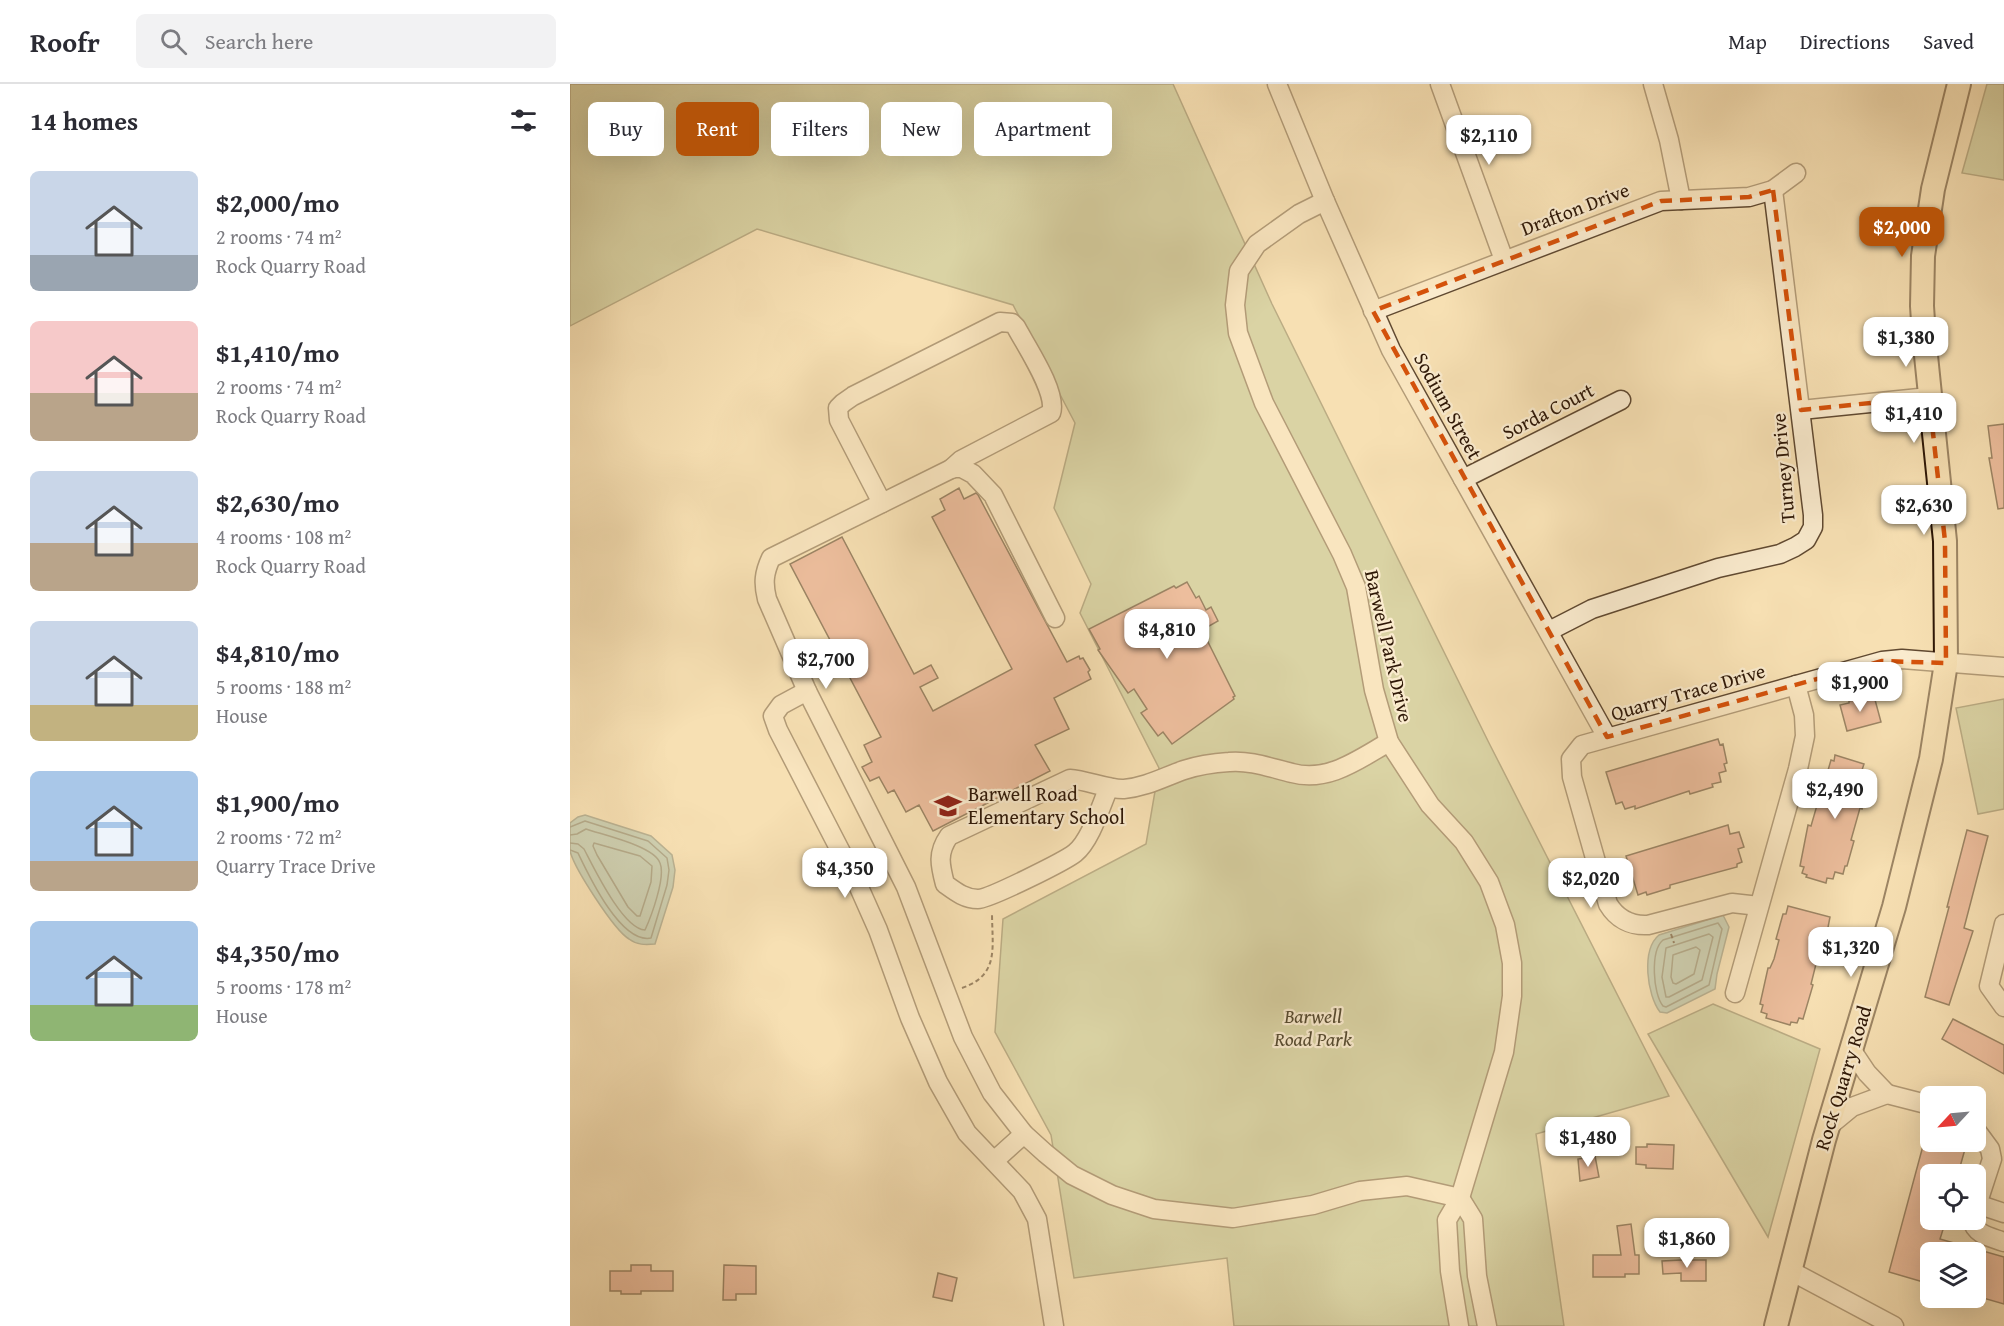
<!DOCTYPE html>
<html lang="en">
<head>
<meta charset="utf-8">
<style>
	body { margin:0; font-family:"Gentium Book Plus",serif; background:#f2f2f3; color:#2b2b33; height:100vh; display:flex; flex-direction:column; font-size:22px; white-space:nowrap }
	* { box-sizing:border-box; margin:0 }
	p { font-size:20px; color:#7c7c81 }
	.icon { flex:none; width:33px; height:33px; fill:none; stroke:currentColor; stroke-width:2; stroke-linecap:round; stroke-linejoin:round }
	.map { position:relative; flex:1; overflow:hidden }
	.details { display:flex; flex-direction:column; background:#fff; width:570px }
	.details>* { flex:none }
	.hud { position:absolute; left:18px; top:18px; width:570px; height:54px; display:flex; gap:12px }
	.needle { width:39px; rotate:244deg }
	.tools { position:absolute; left:1350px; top:1002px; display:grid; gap:12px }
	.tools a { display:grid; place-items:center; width:66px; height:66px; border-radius:9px; background:#fff; box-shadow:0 6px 24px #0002; font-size:30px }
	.price { position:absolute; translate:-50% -51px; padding:0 14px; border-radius:12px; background:#fff; color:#222; font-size:20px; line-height:39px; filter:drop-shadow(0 2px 3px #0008) }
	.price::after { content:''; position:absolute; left:50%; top:36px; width:18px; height:14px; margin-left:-9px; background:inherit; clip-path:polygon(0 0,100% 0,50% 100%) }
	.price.active { background:#b45309; color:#fff }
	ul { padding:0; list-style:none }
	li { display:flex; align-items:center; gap:18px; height:150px; padding:0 30px }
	li span { display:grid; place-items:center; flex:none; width:168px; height:120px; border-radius:9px; color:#555 }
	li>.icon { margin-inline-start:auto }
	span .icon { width:72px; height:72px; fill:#fffc; stroke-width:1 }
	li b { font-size:26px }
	h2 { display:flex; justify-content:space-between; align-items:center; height:72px; padding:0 30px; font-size:26px }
	.tag { padding:0 21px; border-radius:9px; background:#fff; box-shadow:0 6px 24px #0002; font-size:21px; line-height:54px }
	.tag.active { background:#b45309; color:#fff }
	header { display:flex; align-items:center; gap:36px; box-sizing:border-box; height:84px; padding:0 30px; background:#fff; border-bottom:2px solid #e1e1e2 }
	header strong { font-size:28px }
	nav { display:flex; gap:33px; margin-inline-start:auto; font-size:21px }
	.search { width:420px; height:54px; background:#f2f2f3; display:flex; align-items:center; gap:15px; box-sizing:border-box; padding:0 21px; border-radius:9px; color:#7c7c81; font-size:22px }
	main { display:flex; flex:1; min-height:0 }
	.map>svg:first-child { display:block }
	.green { fill:#b6c392; stroke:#726d4c; stroke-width:1.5 }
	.water { fill:#9dbdaf; stroke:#717b6b; stroke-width:1.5 }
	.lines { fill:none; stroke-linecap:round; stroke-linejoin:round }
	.shore { stroke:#666a5a; stroke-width:1.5 }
	.building { fill:#df9484; stroke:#2e1706; stroke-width:1.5 }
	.minor-casing { stroke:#604931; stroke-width:21 }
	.major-casing { stroke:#2e1706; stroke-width:26 }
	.path { stroke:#2e1706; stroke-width:2; stroke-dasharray:4.5 3; stroke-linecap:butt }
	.minor { stroke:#faebce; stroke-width:18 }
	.major { stroke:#f7e0b3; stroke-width:22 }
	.marked { fill:none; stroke:#d5520b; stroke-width:4.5; stroke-dasharray:12 8; stroke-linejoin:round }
	.labels { text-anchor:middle; stroke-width:4.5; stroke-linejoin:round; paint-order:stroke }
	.street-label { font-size:20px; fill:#2e1706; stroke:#faebce }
	.poi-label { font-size:20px; fill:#2e1706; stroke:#faebce; text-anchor:start }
	.park-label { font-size:20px; font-style:italic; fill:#574b30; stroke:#faebce }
</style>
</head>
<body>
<header>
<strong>Roofr</strong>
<div class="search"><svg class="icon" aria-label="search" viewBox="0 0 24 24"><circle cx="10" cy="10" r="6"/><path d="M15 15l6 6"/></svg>Search here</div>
<nav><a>Map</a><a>Directions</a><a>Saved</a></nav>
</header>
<main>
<section class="details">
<h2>14 homes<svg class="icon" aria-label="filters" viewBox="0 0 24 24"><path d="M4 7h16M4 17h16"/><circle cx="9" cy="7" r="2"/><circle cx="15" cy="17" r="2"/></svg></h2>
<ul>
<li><span style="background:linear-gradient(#c9d6e8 70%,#9aa5b1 0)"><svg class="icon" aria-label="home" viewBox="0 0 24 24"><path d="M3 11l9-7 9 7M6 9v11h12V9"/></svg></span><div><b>$2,000/mo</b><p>2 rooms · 74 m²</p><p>Rock Quarry Road</p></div></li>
<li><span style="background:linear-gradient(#f6c9c9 60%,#b9a48a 0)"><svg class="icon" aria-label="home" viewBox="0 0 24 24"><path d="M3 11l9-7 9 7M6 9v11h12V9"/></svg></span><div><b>$1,410/mo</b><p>2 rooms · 74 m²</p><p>Rock Quarry Road</p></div></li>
<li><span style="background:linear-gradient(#c9d6e8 60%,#b9a48a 0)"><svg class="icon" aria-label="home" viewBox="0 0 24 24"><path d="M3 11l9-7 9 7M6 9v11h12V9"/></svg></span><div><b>$2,630/mo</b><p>4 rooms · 108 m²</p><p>Rock Quarry Road</p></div></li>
<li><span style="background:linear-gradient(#c9d6e8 70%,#c2b280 0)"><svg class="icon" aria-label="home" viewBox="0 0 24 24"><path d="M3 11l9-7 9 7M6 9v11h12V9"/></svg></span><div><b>$4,810/mo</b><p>5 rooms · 188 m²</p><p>House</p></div></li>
<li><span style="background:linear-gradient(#a9c7e8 75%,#b9a48a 0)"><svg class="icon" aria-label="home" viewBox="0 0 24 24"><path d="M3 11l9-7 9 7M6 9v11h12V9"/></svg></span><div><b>$1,900/mo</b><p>2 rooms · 72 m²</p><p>Quarry Trace Drive</p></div></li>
<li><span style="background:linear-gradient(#a9c7e8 70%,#8fb573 0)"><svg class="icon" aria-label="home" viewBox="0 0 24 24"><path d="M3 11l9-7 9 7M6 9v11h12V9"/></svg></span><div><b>$4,350/mo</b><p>5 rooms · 178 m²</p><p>House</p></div></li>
</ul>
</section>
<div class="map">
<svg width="1434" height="1242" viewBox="0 0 1434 1242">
	<rect width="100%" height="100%" fill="#f7e0b3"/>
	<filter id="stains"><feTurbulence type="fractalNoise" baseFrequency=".00333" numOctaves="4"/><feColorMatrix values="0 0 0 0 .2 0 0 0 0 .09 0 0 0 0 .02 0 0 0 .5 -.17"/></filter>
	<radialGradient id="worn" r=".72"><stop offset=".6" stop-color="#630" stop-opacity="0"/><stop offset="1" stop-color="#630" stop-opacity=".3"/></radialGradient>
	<g class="green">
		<polygon points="0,0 603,0 702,220 919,659 1099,1012 966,1050 994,1242 664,1242 657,1174 504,1194 481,1051 425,948 433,835 576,760 589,684 510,529 521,500 484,424 505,339 443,221 187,145 0,242"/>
		<polygon points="1417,0 1434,0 1434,96 1392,89"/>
		<polygon points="1434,615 1434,725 1408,730 1386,624"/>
		<polygon points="1143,920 1250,965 1198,1153 1078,950"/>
	</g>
	<g class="water">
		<path d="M15,731L81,752L102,771L105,786L103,803L85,860C75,861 67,861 59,855C44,846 4,784 0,767C0,759 0,748 0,739L8,733Z"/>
		<path d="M1153,831L1159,843L1147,890L1145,905L1097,929L1090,928C1077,911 1071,866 1089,851Z"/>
	</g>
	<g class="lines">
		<g class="shore">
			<path d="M0,743L15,737L78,757L97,774L99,786L97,801L81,854C51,860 19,792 8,769L0,766"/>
			<path d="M0,751L7,750L16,745C33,751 84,762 90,779C96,793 81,833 75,846C53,845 24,784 14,765L8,760L0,759"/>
			<polygon points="24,759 70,772 82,782 81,798 70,832 67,832 58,823 27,771 23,762"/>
			<path d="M1148,839L1152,845L1139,901L1096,923L1093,922C1083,910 1080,867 1093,856Z"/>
			<polygon points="1139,850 1143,853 1132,896 1099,913 1096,913 1092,893 1096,864"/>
			<polygon points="1126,863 1130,866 1124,890 1106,900 1103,899 1101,893 1103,871"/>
		</g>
	</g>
	<g class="building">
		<polygon points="1434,340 1434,424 1428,425 1419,374 1422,374 1418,342"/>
		<polygon points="389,404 394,415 406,409 408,411 497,578 509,572 510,575 513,574 520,586 518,588 521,595 484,614 499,645 465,661 480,687 363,747 349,721 336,728 324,706 318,709 309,693 300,697 292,683 302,678 294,661 311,653 220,480 272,453 344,590 361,581 368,594 350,603 363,627 442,585 362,433 375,426 370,415"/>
		<polygon points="617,498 626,514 629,512 636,526 641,523 648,537 632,546 665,612 663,613 664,615 602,660 593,648 588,652 571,629 577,625 564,605 558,609 528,566 530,565 519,545 604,502 606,504"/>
		<polygon points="1304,612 1311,638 1277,647 1270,621 1279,619 1279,617"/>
		<polygon points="1148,655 1150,661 1153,660 1157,679 1154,680 1156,687 1149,689 1151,698 1142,700 1143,703 1120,710 1119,707 1065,725 1065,722 1055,725 1052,718 1046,720 1036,688"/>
		<polygon points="1265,671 1294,680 1291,689 1299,691 1292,725 1290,724 1281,756 1284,757 1277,782 1275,782 1273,790 1265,788 1263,795 1257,794 1256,799 1236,793 1237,791 1232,789 1234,783 1230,782 1238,741 1241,742 1250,711 1248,710 1250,699 1254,700 1261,676 1264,677"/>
		<polygon points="1158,741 1160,750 1169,748 1174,763 1168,765 1172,778 1167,780 1167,783 1100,801 1100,804 1077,811 1076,808 1068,811 1056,772"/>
		<polygon points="1397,746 1418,752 1394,844 1403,847 1379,921 1355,913 1379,823 1377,823"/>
		<polygon points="1218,822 1260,833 1255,859 1252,869 1249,868 1241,900 1243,901 1233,935 1229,934 1227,939 1221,938 1220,941 1196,934 1197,930 1191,928 1193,921 1190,920 1198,884 1200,884 1204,875 1209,856 1206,855 1213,830 1216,830"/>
		<polygon points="1383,935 1434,961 1434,990 1372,955"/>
		<polygon points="1354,1058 1397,1058 1388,1090 1360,1090 1360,1136 1376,1136 1370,1155 1405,1165 1405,1168 1360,1168 1360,1200 1319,1188"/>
		<polygon points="1077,1060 1104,1061 1103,1085 1076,1084 1076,1081 1066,1080 1066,1063 1077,1063"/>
		<polygon points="1025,1072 1029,1093 1010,1097 1008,1075"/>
		<polygon points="1061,1140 1065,1171 1069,1171 1069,1190 1055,1190 1055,1193 1023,1193 1023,1171 1051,1171 1047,1142"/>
		<polygon points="1406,1165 1434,1173 1434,1220 1406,1212"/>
		<polygon points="1111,1176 1136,1176 1136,1197 1111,1197 1111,1189 1093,1190 1092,1177"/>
		<polygon points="61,1181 81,1181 81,1187 103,1187 103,1207 71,1207 71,1210 51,1210 51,1207 40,1207 40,1187 61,1187"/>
		<polygon points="154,1181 186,1182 186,1210 166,1210 166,1216 153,1216"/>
		<polygon points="368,1189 387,1194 382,1217 363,1213"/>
	</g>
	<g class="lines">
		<defs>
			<g id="minor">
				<polyline points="707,0 755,117 821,266 1037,653"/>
				<polyline points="870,0 934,176"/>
				<polyline points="1083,0 1099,56 1111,116"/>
				<polyline points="755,117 729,130 687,160 669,187 665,221 668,249 694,319 772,470 786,503 804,606 819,658 860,721 894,758 919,798 935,841 942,879 942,912 934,968 890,1114 877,1136 880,1187 889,1242"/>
				<polyline points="803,227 1091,117 1179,113 1203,106 1226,89"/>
				<polyline points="1231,326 1359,313"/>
				<polyline points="893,395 1051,316"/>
				<path d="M312,419L269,336L268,324L273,319L283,312L430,238L442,239L446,243C456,262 488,309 481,329L391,376L381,385"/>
				<path d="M485,534L423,411L403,390L390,383L381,385L201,474C194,489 193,499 197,515L237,607L336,803L393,953L422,1009L454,1050L475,1069L502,1091L542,1111L584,1125L663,1134L743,1121L790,1107L837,1102L890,1114"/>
				<polyline points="979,547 1022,525 1148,484 1210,470 1225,463 1236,456 1243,443 1243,431 1203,106"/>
				<polyline points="237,607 211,621 203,632 208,646 288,801 308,846 340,934 368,998 397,1049 452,1107 467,1135 484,1242"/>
				<path d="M539,703C531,721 521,756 505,769C495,777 419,815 408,815C395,815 386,808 375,800C370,781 367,769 379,752L500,695C516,696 540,706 554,705C576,703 594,693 614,686C629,681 643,679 659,678C680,676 701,684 722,689C758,699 789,675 819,658"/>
				<path d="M1189,822L1162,819L1078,841C1061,842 1047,835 1038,820L1002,693L1001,675L1012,661L1312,577L1332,575L1434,583"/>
				<polyline points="1434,840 1419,902 1434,923"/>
				<polyline points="1165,909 1228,685 1235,652 1234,631 1226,601"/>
				<polyline points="1317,1010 1360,1021"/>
				<polyline points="1259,1042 1282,1023 1317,1010 1297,989 1281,965"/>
				<polyline points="1406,1046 1420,1065 1422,1075 1406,1124"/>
				<polyline points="424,1077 454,1050"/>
				<polyline points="890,1114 903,1135 907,1192 917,1242"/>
				<polyline points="1407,1120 1434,1129"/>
				<path d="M1402,1136C1405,1151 1421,1153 1434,1158"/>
				<polyline points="1219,1186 1324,1242"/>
			</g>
			<polyline id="major" points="1206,1242 1254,1056 1324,823 1361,675 1376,579 1375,457 1354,252 1352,222 1353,172 1363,105 1389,0"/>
		</defs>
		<use href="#minor" class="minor-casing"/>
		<use href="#major" class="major-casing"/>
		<g class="path">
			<polyline points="1101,850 1104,859"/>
			<path d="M392,904C430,891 422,863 422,829"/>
		</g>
		<use href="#minor" class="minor"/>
		<use href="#major" class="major"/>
	</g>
	<path d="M0 0H1434V1242H0ZM1203,106L1231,326L1359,313L1375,457L1376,579L1312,577L1037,653L803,227L1091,117L1179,113Z" fill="#f7e0b3" fill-opacity=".55" fill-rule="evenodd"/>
	<path class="marked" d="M1203,106L1231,326L1359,313L1375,457L1376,579L1312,577L1037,653L803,227L1091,117L1179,113Z"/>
	<defs>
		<symbol id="school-bare" viewBox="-9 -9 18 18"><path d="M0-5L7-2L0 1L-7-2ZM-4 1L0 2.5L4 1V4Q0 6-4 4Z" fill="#8f2418" stroke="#faebce" stroke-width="2.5" paint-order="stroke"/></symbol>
	</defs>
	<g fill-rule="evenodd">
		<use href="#school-bare" x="359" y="703" width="38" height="38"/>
	</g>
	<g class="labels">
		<g class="street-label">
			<text transform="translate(1005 125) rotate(-21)" y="7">Drafton Drive</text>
			<text transform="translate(878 322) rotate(61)" y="7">Sodium Street</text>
			<text transform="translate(978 327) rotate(-27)" y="7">Sorda Court</text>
			<text transform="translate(1213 384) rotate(-95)" y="7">Turney Drive</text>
			<text transform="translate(819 562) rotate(77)" y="7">Barwell Park Drive</text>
			<text transform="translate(1118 608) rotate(-16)" y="7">Quarry Trace Drive</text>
			<text transform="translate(1273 994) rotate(-73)" y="7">Rock Quarry Road</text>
		</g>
		<g class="poi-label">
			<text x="398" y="717">Barwell Road<tspan x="398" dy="23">Elementary School</tspan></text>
		</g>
		<g class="park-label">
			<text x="743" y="939">Barwell<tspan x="743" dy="23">Road Park</tspan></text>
		</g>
	</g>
	<rect width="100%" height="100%" filter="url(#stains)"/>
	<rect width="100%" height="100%" fill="url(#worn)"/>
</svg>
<div class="tools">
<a><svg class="needle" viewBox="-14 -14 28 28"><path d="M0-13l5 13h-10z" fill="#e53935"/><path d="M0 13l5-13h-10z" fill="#7c7c81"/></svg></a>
<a><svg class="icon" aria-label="locate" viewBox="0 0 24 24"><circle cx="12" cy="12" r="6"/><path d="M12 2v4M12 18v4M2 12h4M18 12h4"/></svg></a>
<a><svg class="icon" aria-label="layers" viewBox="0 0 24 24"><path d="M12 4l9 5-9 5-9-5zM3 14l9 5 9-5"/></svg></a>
</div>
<b class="price" style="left:919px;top:82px">$2,110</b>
<b class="price active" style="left:1332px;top:174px">$2,000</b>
<b class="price" style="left:1336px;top:284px">$1,380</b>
<b class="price" style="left:1344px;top:360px">$1,410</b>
<b class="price" style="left:1354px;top:452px">$2,630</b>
<b class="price" style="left:597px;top:576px">$4,810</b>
<b class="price" style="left:256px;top:606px">$2,700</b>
<b class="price" style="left:1290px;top:629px">$1,900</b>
<b class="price" style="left:1265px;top:736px">$2,490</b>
<b class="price" style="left:275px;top:815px">$4,350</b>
<b class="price" style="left:1021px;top:825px">$2,020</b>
<b class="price" style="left:1281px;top:894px">$1,320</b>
<b class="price" style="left:1018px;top:1084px">$1,480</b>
<b class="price" style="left:1117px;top:1185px">$1,860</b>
<div class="hud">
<a class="tag">Buy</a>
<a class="tag active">Rent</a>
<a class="tag">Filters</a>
<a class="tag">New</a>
<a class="tag">Apartment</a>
</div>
</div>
</main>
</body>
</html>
